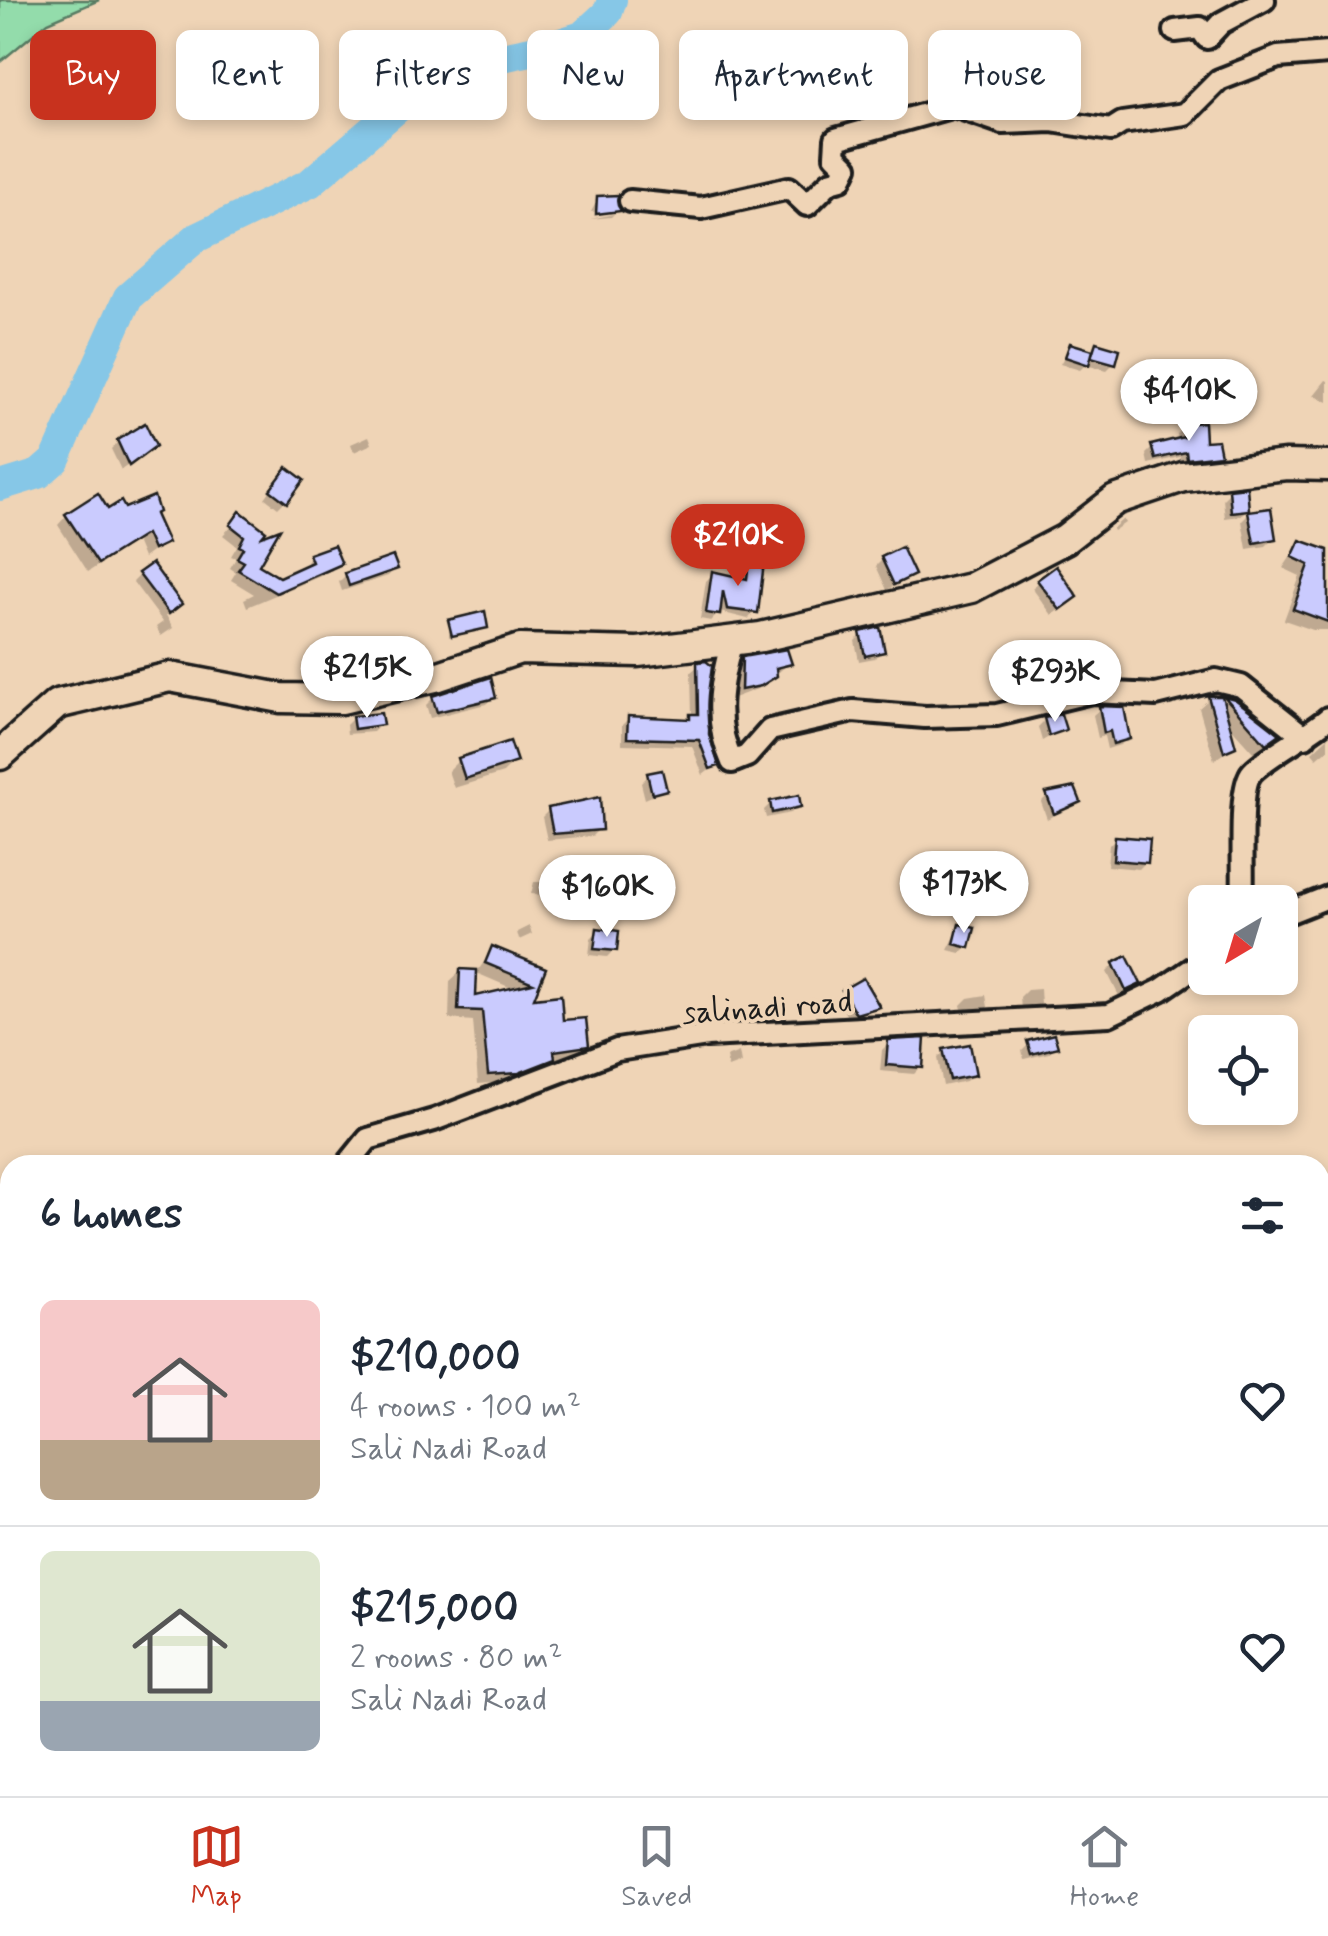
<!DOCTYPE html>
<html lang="en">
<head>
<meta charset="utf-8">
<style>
	body { margin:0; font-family:Mynerve,sans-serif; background:#f2f2f3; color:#1f2937; height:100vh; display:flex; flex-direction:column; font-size:38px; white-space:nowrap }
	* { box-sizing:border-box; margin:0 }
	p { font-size:32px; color:#747a83 }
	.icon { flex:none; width:55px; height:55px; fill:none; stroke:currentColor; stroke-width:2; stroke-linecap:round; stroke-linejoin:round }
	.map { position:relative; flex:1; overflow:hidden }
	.drawer { position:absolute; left:0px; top:1155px; width:1330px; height:642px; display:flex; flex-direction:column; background:#fff; border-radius:30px 30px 0 0; box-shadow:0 5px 15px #0003 }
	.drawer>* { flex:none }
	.hud { position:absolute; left:30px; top:30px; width:1270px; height:90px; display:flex; gap:20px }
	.needle { width:65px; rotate:218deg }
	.tools { position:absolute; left:1188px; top:885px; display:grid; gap:20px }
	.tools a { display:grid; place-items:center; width:110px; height:110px; border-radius:15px; background:#fff; box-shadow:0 5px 15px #0003; font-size:50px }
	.price { position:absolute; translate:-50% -85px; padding:0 22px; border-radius:35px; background:#fff; color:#222; font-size:32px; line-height:65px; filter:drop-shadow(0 2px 5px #0008) }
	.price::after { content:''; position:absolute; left:50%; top:60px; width:30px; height:22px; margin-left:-15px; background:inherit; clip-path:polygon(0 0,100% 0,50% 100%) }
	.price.selected { background:#c8321e; color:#fff }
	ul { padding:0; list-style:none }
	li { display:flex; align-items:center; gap:30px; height:250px; padding:0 40px }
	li+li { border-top:2px solid #e0e1e3 }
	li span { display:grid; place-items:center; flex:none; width:280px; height:200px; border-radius:15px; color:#555 }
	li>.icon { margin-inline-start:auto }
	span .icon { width:120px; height:120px; fill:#fffc; stroke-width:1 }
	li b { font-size:42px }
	h2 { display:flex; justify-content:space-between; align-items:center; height:120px; padding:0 40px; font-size:42px }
	.tag { padding:0 35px; border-radius:15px; background:#fff; box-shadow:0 5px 15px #0003; font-size:35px; line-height:90px }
	.tag.selected { background:#c8321e; color:#fff }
	.menu { display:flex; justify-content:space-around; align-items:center; height:140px; border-top:2px solid #e0e1e3; background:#fff; font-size:28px; color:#747a83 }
	.menu a { display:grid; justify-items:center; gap:5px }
	.menu .selected { color:#c8321e }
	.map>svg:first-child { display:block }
	.green { fill:#93dcab; stroke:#587c64; stroke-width:2.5 }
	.shadow { fill:#0003; fill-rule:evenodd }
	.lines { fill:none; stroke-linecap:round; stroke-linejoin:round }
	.river { stroke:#86c7e7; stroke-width:30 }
	.building { fill:#cacbfe; stroke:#1c1c1c; stroke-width:2.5 }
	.minor-casing { stroke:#1c1c1c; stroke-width:28 }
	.major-casing { stroke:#1c1c1c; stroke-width:35 }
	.minor { stroke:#efd4b6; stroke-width:20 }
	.major { stroke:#efd4b6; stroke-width:28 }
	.labels { text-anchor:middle; stroke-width:8; stroke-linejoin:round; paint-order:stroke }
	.street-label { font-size:32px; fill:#1c1c1c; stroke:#efd4b6 }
</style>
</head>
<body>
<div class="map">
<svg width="1328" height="1796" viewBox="0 0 1328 1796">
	<rect width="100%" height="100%" fill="#efd4b6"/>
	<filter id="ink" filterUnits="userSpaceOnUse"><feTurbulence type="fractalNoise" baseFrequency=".01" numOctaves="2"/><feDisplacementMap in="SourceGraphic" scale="20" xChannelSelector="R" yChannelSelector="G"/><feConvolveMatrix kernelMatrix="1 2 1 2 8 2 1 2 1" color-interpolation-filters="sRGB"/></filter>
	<g filter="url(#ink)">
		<polygon class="green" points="0,0 99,0 48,22 0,62"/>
		<g class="shadow">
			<polygon points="598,199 618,210 611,217 590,219 614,214 614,209 591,212"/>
			<polygon points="1096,345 1114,363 1107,370 1086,364 1080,370 1060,364 1070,346 1089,352"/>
			<polygon points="1154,368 1169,392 1162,399 1141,393"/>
			<polygon points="1326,380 1328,381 1328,402 1314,395"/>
			<polygon points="1184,427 1218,454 1211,461 1181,465 1180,457 1148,464 1146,454 1153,447 1178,441 1177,434"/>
			<polygon points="369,436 372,444 354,452 351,444"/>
			<polygon points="118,442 146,453 121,470 111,449"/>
			<polygon points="280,477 285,501 278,508 265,498"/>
			<polygon points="1230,492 1247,509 1240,516 1225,518 1223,499"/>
			<polygon points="124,511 153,514 165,542 143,558 136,541 88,572 58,525 67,515"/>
			<polygon points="1249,514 1273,539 1266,546 1247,549 1242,521"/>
			<polygon points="241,515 256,566 279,580 303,569 311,556 339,563 330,572 247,607 244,599 254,594 231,580 236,572 230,568 236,558 231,556 237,546 223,535"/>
			<polygon points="1123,519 1125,523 1113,531 1112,529"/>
			<polygon points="1302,540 1316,547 1308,565 1328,575 1328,630 1313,630 1284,620 1300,576 1283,568"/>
			<polygon points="751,555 755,612 748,619 720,612 711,621 700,619 706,581 713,574 742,580 744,562"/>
			<polygon points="883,559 912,574 887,590 876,566"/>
			<polygon points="395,569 388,576 342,591 339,582 346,575"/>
			<polygon points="140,575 172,610 166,615 173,628 161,636 156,627 163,622 133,582"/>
			<polygon points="1039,582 1068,603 1052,615 1032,588"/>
			<polygon points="449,622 486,627 449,637"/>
			<polygon points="862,634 882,651 875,658 859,661 855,641"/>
			<polygon points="743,659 789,663 762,687 731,699 732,671"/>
			<polygon points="699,665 706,734 716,765 703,775 692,746 622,744 622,725 629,718 687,721 692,716 691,672"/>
			<polygon points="493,697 486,704 430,718 426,705 433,698"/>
			<polygon points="1209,699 1234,701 1276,735 1254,753 1226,722 1233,747 1214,760 1199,708"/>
			<polygon points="1100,709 1127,738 1120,745 1107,749 1104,736 1098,738 1093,715"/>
			<polygon points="353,718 380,725 373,732 347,734 346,725"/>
			<polygon points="1045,720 1063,729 1042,741 1038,727"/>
			<polygon points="1328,737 1328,749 1317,758 1312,752"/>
			<polygon points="459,760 514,762 503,773 454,788 448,771"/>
			<polygon points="648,776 665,790 645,799 641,783"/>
			<polygon points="1047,796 1078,802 1047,819 1041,802"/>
			<polygon points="771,803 798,806 791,813 766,818 764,810"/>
			<polygon points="549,810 599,829 592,836 547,840 542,817"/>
			<polygon points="1116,838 1146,862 1139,869 1107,866 1109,845"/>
			<polygon points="596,875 610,899 593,907 589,882"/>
			<polygon points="534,882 544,882 541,895 531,894"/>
			<polygon points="529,926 532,934 519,940 517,932"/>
			<polygon points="960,926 968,946 961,953 948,950"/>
			<polygon points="598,931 614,950 607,957 589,955 591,938"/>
			<path d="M493,949L543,970L530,1000L586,1045L576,1055L552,1059L542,1069L506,1082L478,1084L473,1021L449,1019L450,981L461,971L477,972ZM474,972L516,990L473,999Z"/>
			<polygon points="1114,965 1138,983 1119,996 1107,972"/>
			<polygon points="1207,978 1227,978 1203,995 1197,987"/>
			<polygon points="1040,989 1041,1004 1034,1011 1021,1011 1020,997 1027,990"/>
			<polygon points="843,992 877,1007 849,1020 837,999"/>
			<polygon points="986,995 988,1007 981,1013 963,1014 961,1005 968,998"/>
			<polygon points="703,1011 715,1012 712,1024 699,1025"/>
			<polygon points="889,1043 921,1067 914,1074 880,1071 882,1050"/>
			<polygon points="1029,1044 1055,1046 1049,1053 1024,1059 1022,1051"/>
			<polygon points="945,1051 973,1074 966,1081 943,1086 938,1058"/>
			<polygon points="739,1052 741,1063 728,1068 726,1057"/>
			<polygon points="10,1745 10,1768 0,1775 0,1749"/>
			<polygon points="619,1788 633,1793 632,1796 612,1796"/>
		</g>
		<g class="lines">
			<polyline class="river" points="0,486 39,474 55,460 128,297 196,238 310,183 443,69 541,49 582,36 608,12 612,0"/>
		</g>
		<g class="building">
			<polygon points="618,195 621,211 596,214 597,196"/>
			<polygon points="1096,342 1120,349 1116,364 1091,357"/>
			<polygon points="1070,343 1093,350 1089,365 1065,357"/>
			<polygon points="1153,365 1177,373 1171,394 1147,386"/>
			<polygon points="1204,422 1205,441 1218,440 1221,455 1187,459 1186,452 1155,459 1151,445 1184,437 1182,424"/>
			<polygon points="145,423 156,446 129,466 117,440"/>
			<polygon points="287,467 304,480 287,503 270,490"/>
			<polygon points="1247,487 1249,510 1231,512 1229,489"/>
			<polygon points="98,493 108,509 121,501 125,508 154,496 159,512 155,514 168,543 153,550 146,534 98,564 65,514"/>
			<polygon points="1271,508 1276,539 1254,543 1248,511"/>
			<polygon points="240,511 266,531 262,536 280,529 259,565 279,577 312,562 309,554 334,545 342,564 276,593 238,570 244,562 237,558 243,548 239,546 244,536 230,525"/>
			<polygon points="1300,540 1328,550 1328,622 1293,609 1309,565 1292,557"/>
			<polygon points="902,547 915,575 894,585 881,557"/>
			<polygon points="750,552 765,554 758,613 727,609 723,591 720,615 706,613 712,571 747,579"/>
			<polygon points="393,556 398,569 349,586 345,573"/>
			<polygon points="152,563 182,604 169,614 138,573"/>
			<polygon points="1056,566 1078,597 1060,610 1037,580"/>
			<polygon points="485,611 488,628 452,636 448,620"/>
			<polygon points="880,627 885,652 865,656 860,632"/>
			<polygon points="787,649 792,664 776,668 777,676 761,686 741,690 742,657"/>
			<polygon points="706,661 712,666 709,734 719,766 710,769 699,740 627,738 628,716 690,719 690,714 698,714 697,662"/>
			<polygon points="491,677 496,698 437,712 432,696"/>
			<polygon points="1208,696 1222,696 1236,747 1224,752"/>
			<polygon points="1224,696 1235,699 1280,734 1266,744"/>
			<polygon points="1099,706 1124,707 1130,739 1113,744 1110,731 1104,733"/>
			<polygon points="381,713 383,725 354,729 352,716"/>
			<polygon points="1061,714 1066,730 1049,736 1044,718"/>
			<polygon points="510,741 517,762 465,779 458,758"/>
			<polygon points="662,770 667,790 652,794 647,773"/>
			<polygon points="1075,787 1081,802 1054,814 1046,793"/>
			<polygon points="799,795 801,807 772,813 770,801"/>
			<polygon points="600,797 602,830 553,834 548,808"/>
			<polygon points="1115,836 1150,839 1148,863 1113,860"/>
			<polygon points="608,870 612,900 600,902 595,872"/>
			<polygon points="959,924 975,928 970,948 954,944"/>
			<polygon points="597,928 619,931 617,951 594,949"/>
			<polygon points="492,946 546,968 534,998 561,995 563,1020 586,1018 589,1046 554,1051 555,1059 519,1073 488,1075 482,1011 458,1010 460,969 477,970 476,996 533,983 485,963"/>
			<polygon points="1127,956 1141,984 1126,991 1113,963"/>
			<polygon points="863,978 880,1007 856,1014 842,990"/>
			<polygon points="1054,1034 1058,1047 1031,1054 1027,1041"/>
			<polygon points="925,1038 923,1068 886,1065 888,1040"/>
			<polygon points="970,1044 976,1075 950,1080 943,1049"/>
		</g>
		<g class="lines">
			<defs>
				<g id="minor">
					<polyline points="1175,31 1200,28 1207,38 1221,23 1264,0"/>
					<polyline points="630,201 701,208 789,188 807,205 830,182 841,179 847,167 835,155 836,139 954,106 1003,123 1052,121 1111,130 1122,123 1185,114 1219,80 1278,57 1328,53"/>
					<path d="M732,641C720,683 713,721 732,762L747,756L770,730L853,711L925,717L997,715L1092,692L1156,695L1216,680L1241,686L1305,737"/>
					<path d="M1242,902C1245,875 1237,788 1252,772C1267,756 1308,735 1328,718"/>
					<polyline points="1280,916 1328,897"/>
					<polyline points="347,1165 368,1139 434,1120 617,1050 707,1036 1109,1015 1161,990 1205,960"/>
					<polyline points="0,1560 10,1554"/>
					<polyline points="0,1608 10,1612"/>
					<polyline points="5,1796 5,1780 10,1776"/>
				</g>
				<polyline id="major" points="0,755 57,704 170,677 281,698 341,699 439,676 520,649 638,652 761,637 971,588 1065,539 1115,500 1183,477 1286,465 1328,466"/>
			</defs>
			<use href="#minor" class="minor-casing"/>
			<use href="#major" class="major-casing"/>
			<use href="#minor" class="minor"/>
			<use href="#major" class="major"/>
		</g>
	</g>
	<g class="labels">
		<g class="street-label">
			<text transform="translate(767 1006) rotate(-4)" y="11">salinadi road</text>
		</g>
	</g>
</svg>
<div class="tools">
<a><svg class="needle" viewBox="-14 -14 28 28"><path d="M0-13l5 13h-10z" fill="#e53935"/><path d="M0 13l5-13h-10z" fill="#747a83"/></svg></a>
<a><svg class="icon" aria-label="locate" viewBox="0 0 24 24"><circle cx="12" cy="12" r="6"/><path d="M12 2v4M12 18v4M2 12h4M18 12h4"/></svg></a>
</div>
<b class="price" style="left:1189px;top:444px">$410K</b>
<b class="price selected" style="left:738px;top:589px">$210K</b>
<b class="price" style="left:367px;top:721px">$215K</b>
<b class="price" style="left:1055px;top:725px">$293K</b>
<b class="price" style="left:964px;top:936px">$173K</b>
<b class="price" style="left:607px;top:940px">$160K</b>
<div class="hud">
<a class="tag selected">Buy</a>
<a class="tag">Rent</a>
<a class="tag">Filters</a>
<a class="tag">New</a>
<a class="tag">Apartment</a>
<a class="tag">House</a>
</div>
<section class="drawer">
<h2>6 homes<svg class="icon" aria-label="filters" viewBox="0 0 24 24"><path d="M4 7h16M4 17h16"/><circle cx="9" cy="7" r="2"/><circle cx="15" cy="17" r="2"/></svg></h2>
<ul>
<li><span style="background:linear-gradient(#f6c9c9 70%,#b9a48a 0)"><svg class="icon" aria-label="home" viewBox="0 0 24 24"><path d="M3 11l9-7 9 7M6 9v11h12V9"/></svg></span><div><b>$210,000</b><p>4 rooms · 100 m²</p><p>Sali Nadi Road</p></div><svg class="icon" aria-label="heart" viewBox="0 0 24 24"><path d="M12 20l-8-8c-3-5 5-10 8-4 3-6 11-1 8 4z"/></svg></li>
<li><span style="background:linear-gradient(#dfe7d0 75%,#9aa5b1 0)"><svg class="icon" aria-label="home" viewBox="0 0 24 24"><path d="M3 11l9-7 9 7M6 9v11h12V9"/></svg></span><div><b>$215,000</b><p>2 rooms · 80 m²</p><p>Sali Nadi Road</p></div><svg class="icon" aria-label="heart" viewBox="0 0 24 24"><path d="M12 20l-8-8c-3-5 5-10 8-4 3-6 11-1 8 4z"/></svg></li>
</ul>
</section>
</div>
<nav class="menu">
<a class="selected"><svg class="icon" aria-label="map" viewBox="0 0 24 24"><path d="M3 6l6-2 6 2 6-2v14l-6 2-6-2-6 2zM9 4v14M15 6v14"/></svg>Map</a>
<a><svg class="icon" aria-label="saved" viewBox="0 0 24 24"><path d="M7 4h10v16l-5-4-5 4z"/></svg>Saved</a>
<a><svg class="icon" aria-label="home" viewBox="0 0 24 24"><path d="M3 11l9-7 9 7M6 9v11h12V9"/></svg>Home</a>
</nav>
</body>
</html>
